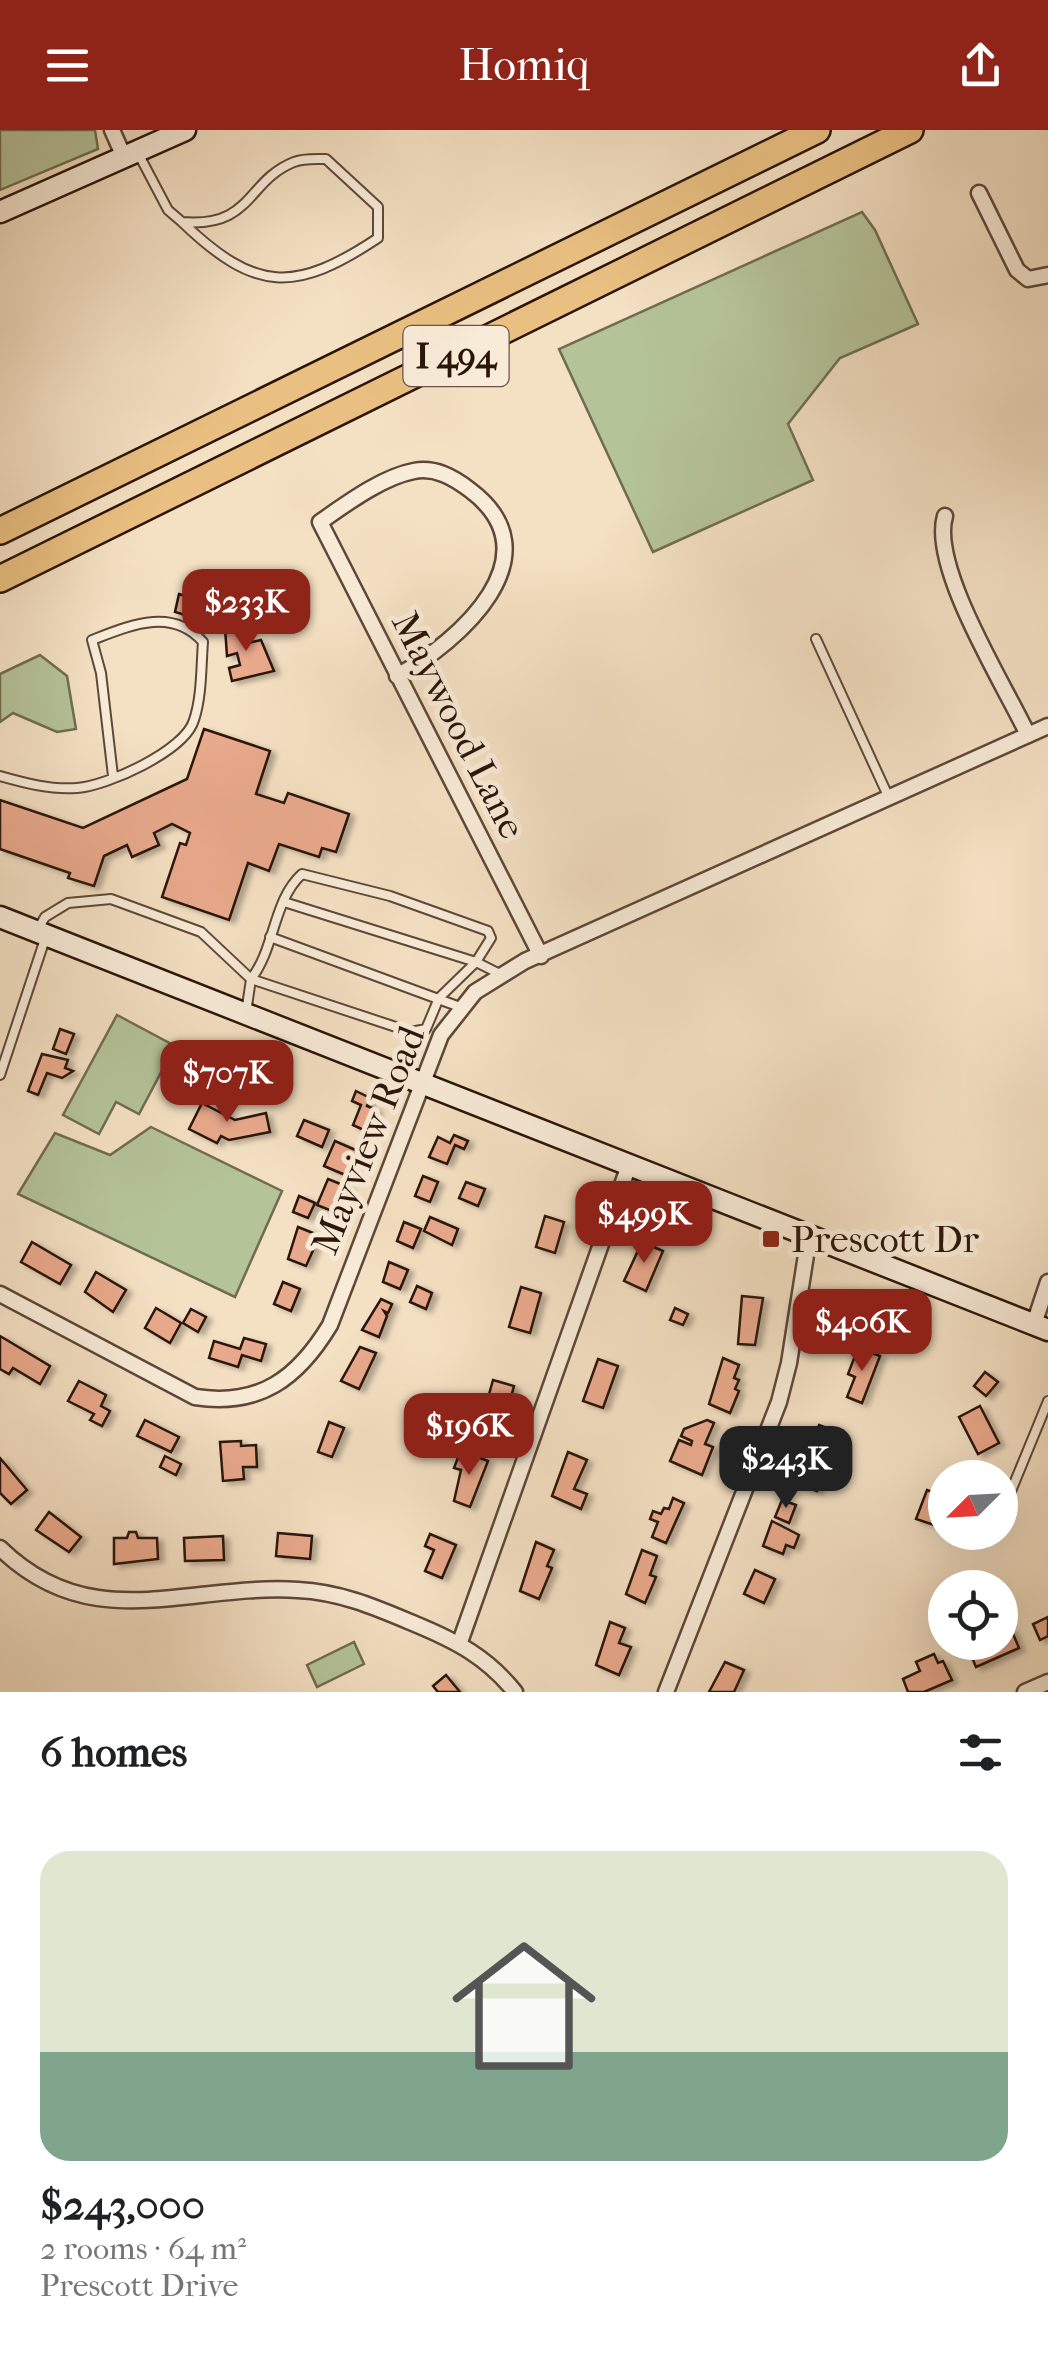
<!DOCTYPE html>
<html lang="en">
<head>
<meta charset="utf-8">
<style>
	body { margin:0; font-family:"IM FELL French Canon",serif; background:#f6f6f6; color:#202124; height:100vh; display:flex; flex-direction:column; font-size:38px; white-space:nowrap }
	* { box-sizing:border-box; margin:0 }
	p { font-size:32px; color:#757577 }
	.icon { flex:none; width:55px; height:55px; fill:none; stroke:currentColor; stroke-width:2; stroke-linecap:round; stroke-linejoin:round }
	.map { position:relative; height:1562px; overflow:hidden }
	.sheet { display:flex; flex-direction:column; background:#fff; flex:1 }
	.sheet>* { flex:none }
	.needle { width:65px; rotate:246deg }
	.tools { position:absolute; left:928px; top:1330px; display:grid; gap:20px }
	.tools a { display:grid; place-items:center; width:90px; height:90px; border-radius:50%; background:#fff; box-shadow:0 10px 40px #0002; font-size:50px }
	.price { position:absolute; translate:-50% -85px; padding:0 22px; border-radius:20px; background:#8f2418; color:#fff; font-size:32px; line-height:65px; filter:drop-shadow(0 2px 5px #0008) }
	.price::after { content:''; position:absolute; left:50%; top:60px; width:30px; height:22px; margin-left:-15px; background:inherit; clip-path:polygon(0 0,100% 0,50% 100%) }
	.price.current { background:#222; color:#fff }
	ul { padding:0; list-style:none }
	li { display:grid; align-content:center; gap:20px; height:530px; padding:0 40px }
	li span { display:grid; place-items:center; height:310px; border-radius:30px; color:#555 }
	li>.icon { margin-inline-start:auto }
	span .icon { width:180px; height:180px; fill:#fffc; stroke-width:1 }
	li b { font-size:42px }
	h2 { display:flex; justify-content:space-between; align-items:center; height:120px; padding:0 40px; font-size:42px }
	header { display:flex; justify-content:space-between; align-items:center; height:130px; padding:0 40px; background:#8f2418; color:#fff; font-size:45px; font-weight:600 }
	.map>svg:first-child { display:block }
	.green { fill:#b5c399; stroke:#706c51; stroke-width:2.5 }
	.building { fill:#e9a98c; stroke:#2b1509; stroke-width:2.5; filter:url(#shadow) }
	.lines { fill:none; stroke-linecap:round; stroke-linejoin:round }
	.lane-casing { stroke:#5d4838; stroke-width:12 }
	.street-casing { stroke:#5d4838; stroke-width:19 }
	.secondary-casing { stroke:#2b1509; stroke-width:25 }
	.highway-casing { stroke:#2b1509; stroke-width:30 }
	.lane { stroke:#f8ebd8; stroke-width:8 }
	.street { stroke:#f8ebd8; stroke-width:14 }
	.secondary { stroke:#f8ebd8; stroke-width:20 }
	.highway { stroke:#eac082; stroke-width:25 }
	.poi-dot { fill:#8f2418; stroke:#f8ebd8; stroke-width:4 }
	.labels { text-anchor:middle; stroke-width:10; stroke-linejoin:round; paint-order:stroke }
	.shield { fill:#f8ebd8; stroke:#685547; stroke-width:2.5 }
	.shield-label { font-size:35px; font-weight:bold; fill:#2b1509 }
	.street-label { font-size:38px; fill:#2b1509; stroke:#f8ebd8 }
	.poi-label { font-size:38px; fill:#2b1509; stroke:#f8ebd8; text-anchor:start }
</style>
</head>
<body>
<header><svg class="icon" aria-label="menu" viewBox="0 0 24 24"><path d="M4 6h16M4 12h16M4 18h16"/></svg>Homiq<svg class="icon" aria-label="share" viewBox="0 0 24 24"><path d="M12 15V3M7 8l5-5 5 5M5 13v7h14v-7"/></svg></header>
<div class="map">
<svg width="1048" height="1562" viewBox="0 0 1048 1562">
	<defs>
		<filter id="shadow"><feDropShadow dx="5.5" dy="3" stdDeviation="2.5" flood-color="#0004"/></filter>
	</defs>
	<rect width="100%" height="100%" fill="#f4e0c3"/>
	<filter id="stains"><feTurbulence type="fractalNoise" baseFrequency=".002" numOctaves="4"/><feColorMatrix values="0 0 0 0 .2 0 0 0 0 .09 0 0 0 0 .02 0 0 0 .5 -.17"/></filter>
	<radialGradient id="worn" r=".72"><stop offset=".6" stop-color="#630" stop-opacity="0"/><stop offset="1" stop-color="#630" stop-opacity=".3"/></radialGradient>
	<g class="green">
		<polygon points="0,0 95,0 98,19 0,60"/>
		<polygon points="862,82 875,100 918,194 840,228 788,294 813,350 653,422 559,219"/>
		<polygon points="40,525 67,546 76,599 57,602 13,583 0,592 0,544"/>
		<polygon points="117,885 175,916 139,984 116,972 99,1004 63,985"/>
		<polygon points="151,997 282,1061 235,1167 18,1064 55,1003 110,1025"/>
		<polygon points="354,1512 364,1534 317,1557 307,1535"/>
	</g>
	<g class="building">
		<polygon points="179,464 222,478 218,495 175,482"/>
		<polygon points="244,493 248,513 261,510 274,541 232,551 229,538 240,535 237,523 227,526 225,498"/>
		<polygon points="204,599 270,621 256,664 284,673 288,663 349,684 336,722 322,718 319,727 279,714 269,741 248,733 229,790 162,767 180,713 186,715 190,703 172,694 154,703 159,715 132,727 127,715 104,726 94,756 68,748 70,743 0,719 0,670 83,698 187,649"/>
		<polygon points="60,899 74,904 66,924 53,919"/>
		<polygon points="42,924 68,930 65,938 73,941 62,948 47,943 38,965 28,961"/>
		<polygon points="356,961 370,968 367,976 377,980 368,1002 353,995 361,975 352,971"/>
		<polygon points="202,973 235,990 266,983 270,1002 229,1010 221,1006 217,1013 189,999"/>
		<polygon points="304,990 329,1000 322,1017 297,1006"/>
		<polygon points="454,1005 468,1011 464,1019 455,1015 447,1034 429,1027 438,1007 450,1013"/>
		<polygon points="335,1011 360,1022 350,1047 324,1036"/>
		<polygon points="423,1046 438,1052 430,1072 415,1066"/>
		<polygon points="328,1049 348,1057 337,1083 317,1075"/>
		<polygon points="466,1052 485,1059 478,1076 459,1068"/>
		<polygon points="299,1066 315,1073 308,1088 293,1082"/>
		<polygon points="545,1086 564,1092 555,1123 536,1117"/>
		<polygon points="430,1087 458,1099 452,1115 424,1101"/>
		<polygon points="404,1092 421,1099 413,1118 397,1111"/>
		<polygon points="298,1097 313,1103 309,1113 315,1116 306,1136 288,1129"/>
		<polygon points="32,1112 71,1135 60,1154 21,1132"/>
		<polygon points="642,1112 663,1121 646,1161 624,1151"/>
		<polygon points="389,1132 408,1140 400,1159 383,1152"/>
		<polygon points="96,1142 126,1160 113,1182 85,1162"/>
		<polygon points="283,1152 300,1159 291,1181 274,1174"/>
		<polygon points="417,1156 432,1163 426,1179 410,1172"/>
		<polygon points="521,1157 541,1163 530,1203 509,1197"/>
		<polygon points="742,1166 763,1168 755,1215 738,1214"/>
		<polygon points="381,1169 392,1174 388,1183 384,1181 387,1186 379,1207 362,1200"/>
		<polygon points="156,1178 181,1193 170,1213 145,1198"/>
		<polygon points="675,1178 688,1184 683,1195 670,1190"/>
		<polygon points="191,1179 206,1187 198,1202 183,1193"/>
		<polygon points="0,1206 50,1236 40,1254 13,1238 9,1244 0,1239"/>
		<polygon points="244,1208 266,1214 261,1231 242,1225 238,1237 209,1228 214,1211 240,1219"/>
		<polygon points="360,1217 376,1223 359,1259 341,1251"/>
		<polygon points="858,1218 880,1226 862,1273 847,1267 855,1247 848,1244"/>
		<polygon points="723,1228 739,1235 734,1248 739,1250 735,1259 739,1261 730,1283 709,1274"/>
		<polygon points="598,1229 618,1236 603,1278 583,1271"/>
		<polygon points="985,1242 998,1252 986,1266 974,1256"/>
		<polygon points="493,1250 514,1256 504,1292 483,1286"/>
		<polygon points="79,1251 106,1265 101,1276 110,1281 102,1296 90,1290 94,1284 68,1271"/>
		<polygon points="980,1276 999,1313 978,1324 959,1287"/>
		<polygon points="145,1290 179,1307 171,1322 137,1306"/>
		<polygon points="707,1290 714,1293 705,1314 713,1317 702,1345 670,1331 679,1310 691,1315 692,1311 681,1306 684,1299"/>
		<polygon points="329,1292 344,1298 332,1327 318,1322"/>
		<polygon points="819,1295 844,1305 830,1341 823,1339 817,1361 800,1355 820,1309 814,1306"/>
		<polygon points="241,1311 241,1316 256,1315 257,1337 243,1337 244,1349 223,1351 220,1312"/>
		<polygon points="568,1322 587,1330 574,1359 587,1364 581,1379 552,1366"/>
		<polygon points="467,1323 488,1331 470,1377 454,1371 461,1340 454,1338 459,1325 466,1327"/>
		<polygon points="165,1326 181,1334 176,1345 160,1337"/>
		<polygon points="0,1328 27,1360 11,1374 0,1363"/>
		<polygon points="927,1360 945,1367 937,1396 916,1389"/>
		<polygon points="673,1368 684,1373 666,1413 652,1407 658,1392 650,1389 653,1381 661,1384 664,1378 669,1379"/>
		<polygon points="782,1370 796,1375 789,1393 775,1387"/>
		<polygon points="49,1382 81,1407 69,1422 36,1400"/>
		<polygon points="772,1391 799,1405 794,1418 786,1415 783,1424 763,1416"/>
		<polygon points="129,1402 136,1402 138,1408 157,1408 158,1429 114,1434 114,1408 127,1408"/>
		<polygon points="278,1403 312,1406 310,1429 276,1426"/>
		<polygon points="430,1404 456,1415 442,1448 425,1441 434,1420 425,1416"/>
		<polygon points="223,1406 224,1430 185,1431 184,1408"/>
		<polygon points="536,1412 554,1420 547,1436 552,1438 539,1469 520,1461"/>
		<polygon points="642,1420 657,1426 650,1445 656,1447 645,1473 626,1464"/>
		<polygon points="755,1440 775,1449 764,1473 744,1464"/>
		<polygon points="1048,1487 1048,1506 1040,1510 1033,1494"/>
		<polygon points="610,1492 625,1498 619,1513 631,1517 619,1545 596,1535"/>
		<polygon points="1011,1499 1019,1518 976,1537 968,1518 1000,1512 1000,1504"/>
		<polygon points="934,1524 938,1533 943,1531 952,1550 924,1562 908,1562 903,1549 920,1541 916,1532"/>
		<polygon points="725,1532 744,1540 734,1562 709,1562"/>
		<polygon points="446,1545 460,1562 438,1562 433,1556"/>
	</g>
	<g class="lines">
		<defs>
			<g id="lane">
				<path d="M139,25L168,80L182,92C253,98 246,51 294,32C303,28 316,29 326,29L378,77V108C295,163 256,163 182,92"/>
				<polyline points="816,509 889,668"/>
				<path d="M0,646C25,653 50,660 77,658C107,656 185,621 194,590C202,566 201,537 203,512C172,477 131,495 92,510L101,543L113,646"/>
				<path d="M284,772L476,832L439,868L426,899L411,902L251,849C275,819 273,770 302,744L390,766L488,801L491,808L476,832L500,844"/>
				<polyline points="37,801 45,787 68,773 111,769 201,802 251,849 246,883"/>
				<polyline points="270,807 460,877"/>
				<polyline points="0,945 45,809"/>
				<polyline points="1000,1368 1009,1366 1048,1271"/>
			</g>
			<g id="street">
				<polyline points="112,0 124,27"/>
				<polyline points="979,63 1017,140 1028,149 1048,145"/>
				<path d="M945,386C930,437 1004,554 1028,605"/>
				<path d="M397,546C460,511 557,425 470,360C453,347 435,337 414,341C382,347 346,374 320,392L541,826"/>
				<path d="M0,1164L195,1267C260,1277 298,1248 330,1195L441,905L475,862L525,831L1048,596"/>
				<polyline points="1034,1194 1048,1152"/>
				<path d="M0,1418C92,1508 188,1453 298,1460C341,1462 377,1478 415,1494C456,1511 487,1527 515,1562"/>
				<polyline points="460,1512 628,1038"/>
				<polyline points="666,1562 779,1272 789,1233 809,1106"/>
				<polyline points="1025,1562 1048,1552"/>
			</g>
			<g id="secondary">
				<polyline points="0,82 185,0"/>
				<polyline points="0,787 1048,1200"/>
			</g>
			<g id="highway">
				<polyline points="0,401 817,0"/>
				<polyline points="0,449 910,0"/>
			</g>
		</defs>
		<use href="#lane" class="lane-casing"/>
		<use href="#street" class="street-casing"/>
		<use href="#secondary" class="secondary-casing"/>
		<use href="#highway" class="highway-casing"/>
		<use href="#lane" class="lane"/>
		<use href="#street" class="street"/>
		<use href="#secondary" class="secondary"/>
		<use href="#highway" class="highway"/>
	</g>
	<rect class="poi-dot" x="761" y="1099" width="20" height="20" rx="5"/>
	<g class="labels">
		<rect class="shield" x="403.5" y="196" width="105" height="60" rx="8"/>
		<g class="shield-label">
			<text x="456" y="238">I 494</text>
		</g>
		<g class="street-label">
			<text transform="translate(459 595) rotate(63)" y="13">Maywood Lane</text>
			<text transform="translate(368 1010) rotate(-68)" y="13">Mayview Road</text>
		</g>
		<g class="poi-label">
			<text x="791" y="1122">Prescott Dr</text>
		</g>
	</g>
	<rect width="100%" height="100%" filter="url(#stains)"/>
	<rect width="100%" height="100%" fill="url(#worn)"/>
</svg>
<div class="tools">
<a><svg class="needle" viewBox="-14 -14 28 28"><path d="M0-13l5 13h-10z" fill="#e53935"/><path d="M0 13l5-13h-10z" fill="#757577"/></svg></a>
<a><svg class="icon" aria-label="locate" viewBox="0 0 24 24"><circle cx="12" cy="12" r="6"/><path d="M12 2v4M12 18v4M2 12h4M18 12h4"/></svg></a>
</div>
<b class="price" style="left:246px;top:524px">$233K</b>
<b class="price" style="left:227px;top:995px">$707K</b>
<b class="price" style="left:644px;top:1136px">$499K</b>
<b class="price" style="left:862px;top:1244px">$406K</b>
<b class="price" style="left:469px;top:1348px">$196K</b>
<b class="price current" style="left:786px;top:1381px">$243K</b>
</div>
<section class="sheet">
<h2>6 homes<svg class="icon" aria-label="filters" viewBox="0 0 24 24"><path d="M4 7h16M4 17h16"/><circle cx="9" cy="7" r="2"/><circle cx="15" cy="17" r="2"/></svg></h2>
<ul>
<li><span style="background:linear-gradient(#dfe7d0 65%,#7fa58c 0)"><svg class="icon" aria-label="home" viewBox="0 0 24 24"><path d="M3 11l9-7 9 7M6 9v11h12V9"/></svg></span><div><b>$243,000</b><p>2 rooms · 64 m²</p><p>Prescott Drive</p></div></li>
</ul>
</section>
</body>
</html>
